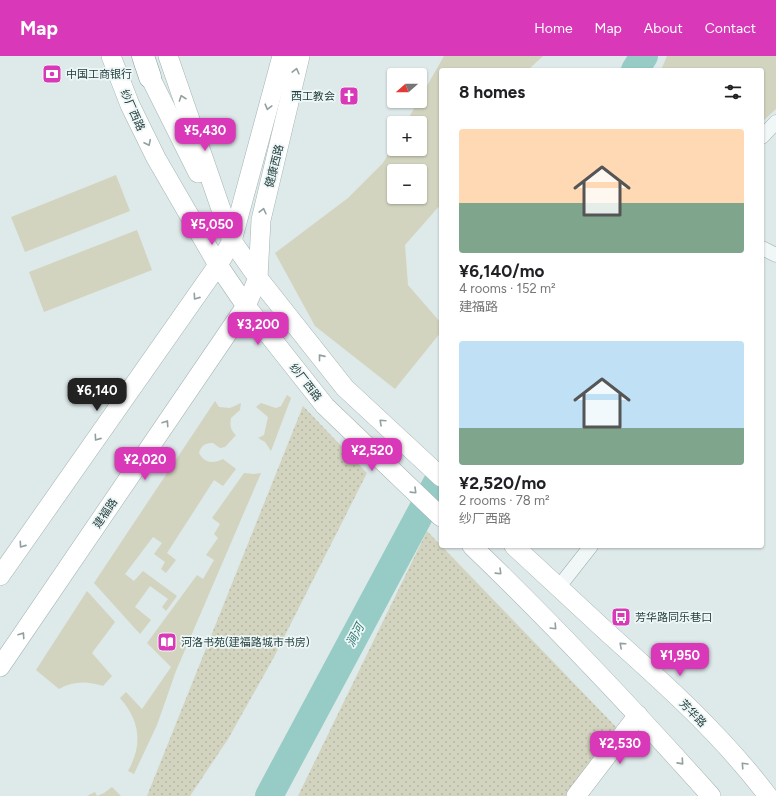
<!DOCTYPE html>
<html lang="en">
<head>
<meta charset="utf-8">
<style>
	body { margin:0; font-family:Figtree,"Noto Sans SC",sans-serif; background:#f2f2f2; color:#202124; height:100vh; display:flex; flex-direction:column; font-size:15px; white-space:nowrap }
	* { box-sizing:border-box; margin:0 }
	p { font-size:13px; color:#757577 }
	.icon { flex:none; width:22px; height:22px; fill:none; stroke:currentColor; stroke-width:2; stroke-linecap:round; stroke-linejoin:round }
	.map { position:relative; flex:1; overflow:hidden }
	.details { position:absolute; left:439px; top:12px; width:325px; height:480px; display:flex; flex-direction:column; background:#fff; border-radius:4px; box-shadow:0 1px 3px #0004 }
	.details>* { flex:none }
	.needle { width:26px; rotate:249deg }
	.buttons { position:absolute; left:387px; top:12px; display:grid; gap:8px }
	.buttons a { display:grid; place-items:center; width:40px; height:40px; border-radius:4px; background:#fff; box-shadow:0 1px 3px #0004; font-size:20px }
	.price { position:absolute; translate:-50% -34px; padding:0 9px; border-radius:8px; background:#d938b8; color:#fff; font-size:13px; line-height:26px; filter:drop-shadow(0 1px 2px #0008) }
	.price::after { content:''; position:absolute; left:50%; top:24px; width:12px; height:9px; margin-left:-6px; background:inherit; clip-path:polygon(0 0,100% 0,50% 100%) }
	.price.current { background:#222; color:#fff }
	ul { padding:0; list-style:none }
	li { display:grid; align-content:center; gap:8px; height:212px; padding:0 20px }
	li span { display:grid; place-items:center; height:124px; border-radius:4px; color:#555 }
	li>.icon { margin-inline-start:auto }
	span .icon { width:72px; height:72px; fill:#fffc; stroke-width:1 }
	li b { font-size:17px }
	h2 { display:flex; justify-content:space-between; align-items:center; height:48px; padding:0 20px; font-size:17px }
	header { display:flex; align-items:center; gap:24px; box-sizing:border-box; height:56px; padding:0 20px; background:#d938b8; color:#fff }
	header strong { font-size:19px }
	nav { display:flex; gap:22px; margin-inline-start:auto; font-size:14px }
	.map>svg:first-child { display:block }
	.grass { fill:#d2d4bf; fill-rule:evenodd }
	.park { fill:url(#park-dots) }
	.lines { fill:none; stroke-linecap:round; stroke-linejoin:round }
	.river { stroke:#96ccc5; stroke-width:28 }
	.street-casing { stroke:#a3b3b3; stroke-width:15 }
	.secondary-casing { stroke:#a3b3b3; stroke-width:20 }
	.highway-casing { stroke:#84a1a0; stroke-width:23 }
	.street { stroke:#f1f7f7; stroke-width:14 }
	.secondary { stroke:#fff; stroke-width:19 }
	.highway { stroke:#fff; stroke-width:22 }
	.oneway { stroke:#92a0a0 }
	.labels { text-anchor:middle; stroke-width:3.5; stroke-linejoin:round; paint-order:stroke }
	.poi-label { font-size:11px; fill:#264141; stroke:#eef6f6; text-anchor:start }
	.street-label { font-size:11px; fill:#264141; stroke:#eef6f6 }
	.water-label { font-size:12px; font-style:italic; fill:#2d7972; stroke:#eef6f6 }
</style>
</head>
<body>
<header>
<strong>Map</strong>
<nav><a>Home</a><a>Map</a><a>About</a><a>Contact</a></nav>
</header>
<div class="map">
<svg width="776" height="740" viewBox="0 0 776 740">
	<defs>
		<pattern id="park-dots" width="8" height="8" patternUnits="userSpaceOnUse"><rect width="8" height="8" fill="#d2d4bf"/><path d="M2 2h.1M6 6h.1" fill="none" stroke="#b4b7a5" stroke-width="1.8" stroke-linecap="round"/></pattern>
	</defs>
	<rect width="100%" height="100%" fill="#dee9e9"/>
	<g class="grass">
		<path d="M444,0H543L528,14H441V148L405,189L408,229L441,267V276L395,333L315,270L275,197L348,142L383,107L394,88V93H420V67H406L418,45H420V42ZM394,115H420V141H394Z"/>
		<polygon points="667,0 776,0 776,53 762,66 762,14 661,14"/>
		<polygon points="116,119 130,155 25,196 11,161"/>
		<polygon points="137,174 152,214 44,256 29,216"/>
		<polygon points="287,339 291,342 271,395 265,386 258,382 264,379 268,361 256,351 261,347 276,352 281,350"/>
		<path d="M215,345L219,351L230,352L241,347L240,354L231,362C230,368 230,374 236,379L225,391L220,392L213,387C206,387 201,389 199,397C204,407 213,408 223,403L236,413L223,430L214,424L167,497L176,504L166,517L161,513L165,506L154,498L162,487L153,481L125,518L134,525L143,515L177,540L166,555L162,551L168,543L150,530L135,551L151,564L140,578L94,527Z"/>
		<path d="M244,417L254,418L261,417L176,615L157,669L134,718L128,715C143,688 140,665 120,642L126,636L142,653L171,611L147,587L197,519L203,523L214,504L206,499L218,482L214,478L220,468L212,462Z"/>
		<path d="M87,535L115,566L92,597L112,620L103,630C87,625 73,625 59,633L36,614Z"/>
		<polygon points="112,731 121,740 87,740 95,736 97,740 104,737"/>
	</g>
	<g class="park">
		<polygon points="303,350 367,417 274,601 228,683 190,740 147,740"/>
		<polygon points="427,475 617,672 567,740 298,740"/>
	</g>
	<g class="lines">
		<g class="river">
			<polyline points="635,14 644,0"/>
			<polyline points="269,740 441,419"/>
		</g>
		<defs>
			<g id="street">
				<polyline points="762,81 776,66"/>
				<polyline points="762,192 776,199"/>
				<polyline points="558,532 591,490"/>
			</g>
			<g id="secondary">
				<polyline points="111,0 130,49 156,102 218,209 246,250 325,350 441,461"/>
				<polyline points="168,0 232,185 258,222 345,332 441,421"/>
				<polyline points="144,7 150,21 198,117"/>
				<path d="M472,490C555,570 634,654 711,740"/>
				<path d="M514,490C545,519 577,548 608,577C665,628 722,679 768,740"/>
				<polyline points="0,520 218,209 232,185 282,0"/>
				<polyline points="0,611 246,250 258,222 261,164 300,0"/>
				<polyline points="576,740 638,659"/>
			</g>
			<polyline id="highway" points="143,0 150,21"/>
		</defs>
		<use href="#street" class="street-casing"/>
		<use href="#secondary" class="secondary-casing"/>
		<use href="#highway" class="highway-casing"/>
		<use href="#street" class="street"/>
		<use href="#secondary" class="secondary"/>
		<use href="#highway" class="highway"/>
	</g>
	<defs><path id="oneway-chevron" d="M-2-3.5L2.5 0L-2 3.5" fill="none" stroke-width="1.6" stroke-linecap="round" stroke-linejoin="round"/></defs>
	<g class="oneway">
		<use href="#oneway-chevron" transform="translate(296 15) rotate(-76)"/>
		<use href="#oneway-chevron" transform="translate(182 42) rotate(-109)"/>
		<use href="#oneway-chevron" transform="translate(268 51) rotate(105)"/>
		<use href="#oneway-chevron" transform="translate(148 87) rotate(64)"/>
		<use href="#oneway-chevron" transform="translate(263 155) rotate(-76)"/>
		<use href="#oneway-chevron" transform="translate(196 241) rotate(125)"/>
		<use href="#oneway-chevron" transform="translate(321 301) rotate(-129)"/>
		<use href="#oneway-chevron" transform="translate(382 366) rotate(-137)"/>
		<use href="#oneway-chevron" transform="translate(166 367) rotate(-56)"/>
		<use href="#oneway-chevron" transform="translate(97 382) rotate(125)"/>
		<use href="#oneway-chevron" transform="translate(414 435) rotate(44)"/>
		<use href="#oneway-chevron" transform="translate(22 489) rotate(125)"/>
		<use href="#oneway-chevron" transform="translate(499 516) rotate(44)"/>
		<use href="#oneway-chevron" transform="translate(554 571) rotate(46)"/>
		<use href="#oneway-chevron" transform="translate(22 579) rotate(-56)"/>
		<use href="#oneway-chevron" transform="translate(622 589) rotate(-138)"/>
		<use href="#oneway-chevron" transform="translate(681 706) rotate(48)"/>
		<use href="#oneway-chevron" transform="translate(744 709) rotate(-133)"/>
	</g>
	<defs>
		<symbol id="bank-square" viewBox="-11 -11 22 22"><rect x="-9" y="-9" width="18" height="18" rx="4" fill="#d938b8" stroke="#eef6f6"/><path d="M-6-4H6V4H-6ZM0-2.3a2.3 2.3 0 1 0 0 4.6a2.3 2.3 0 1 0 0-4.6Z" fill="#fff"/></symbol>
		<symbol id="church-square" viewBox="-11 -11 22 22"><rect x="-9" y="-9" width="18" height="18" rx="4" fill="#d938b8" stroke="#eef6f6"/><path d="M-1.2-6h2.4v3.5h3.3v2.4h-3.3V6h-2.4V-.1h-3.3v-2.4h3.3Z" fill="#fff"/></symbol>
		<symbol id="bus-square" viewBox="-11 -11 22 22"><rect x="-9" y="-9" width="18" height="18" rx="4" fill="#d938b8" stroke="#eef6f6"/><path d="M-5-6H5V4H4V6H2V4H-2V6H-4V4H-5ZM-3.5-4V0h7V-4ZM-3.5 1.2v1.5H-2V1.2ZM2 1.2v1.5H3.5V1.2Z" fill="#fff"/></symbol>
		<symbol id="library-square" viewBox="-11 -11 22 22"><rect x="-9" y="-9" width="18" height="18" rx="4" fill="#d938b8" stroke="#eef6f6"/><path d="M-6-4Q-3-5.5-.7-3.5V5Q-3 3-6 4ZM6-4Q3-5.5 .7-3.5V5Q3 3 6 4Z" fill="#fff"/></symbol>
	</defs>
	<g fill-rule="evenodd">
		<use href="#bank-square" x="41" y="7" width="22" height="22"/>
		<use href="#church-square" x="338" y="29" width="22" height="22"/>
		<use href="#bus-square" x="610" y="550" width="22" height="22"/>
		<use href="#library-square" x="156" y="575" width="22" height="22"/>
	</g>
	<g class="labels">
		<g class="poi-label">
			<text x="66" y="22">中国工商银行</text>
			<text x="335" y="44" text-anchor="end">西工教会</text>
			<text x="635" y="565">芳华路同乐巷口</text>
			<text x="181" y="590">河洛书苑(建福路城市书房)</text>
		</g>
		<g class="street-label">
			<text transform="translate(133 54) rotate(66)" y="4">纱厂西路</text>
			<text transform="translate(274 110) rotate(-76)" y="4">健康西路</text>
			<text transform="translate(306 326) rotate(52)" y="4">纱厂西路</text>
			<text transform="translate(105 457) rotate(-56)" y="4">建福路</text>
			<text transform="translate(693 657) rotate(46)" y="4">芳华路</text>
		</g>
		<g class="water-label">
			<text transform="translate(355 579) rotate(-62)" y="4">涧河</text>
		</g>
	</g>
</svg>
<div class="buttons">
<a><svg class="needle" viewBox="-14 -14 28 28"><path d="M0-13l5 13h-10z" fill="#e53935"/><path d="M0 13l5-13h-10z" fill="#757577"/></svg></a>
<a>+</a>
<a>−</a>
</div>
<b class="price" style="left:205px;top:96px">¥5,430</b>
<b class="price" style="left:212px;top:190px">¥5,050</b>
<b class="price" style="left:258px;top:290px">¥3,200</b>
<b class="price current" style="left:97px;top:356px">¥6,140</b>
<b class="price" style="left:372px;top:416px">¥2,520</b>
<b class="price" style="left:145px;top:425px">¥2,020</b>
<b class="price" style="left:680px;top:621px">¥1,950</b>
<b class="price" style="left:620px;top:709px">¥2,530</b>
<section class="details">
<h2>8 homes<svg class="icon" aria-label="filters" viewBox="0 0 24 24"><path d="M4 7h16M4 17h16"/><circle cx="9" cy="7" r="2"/><circle cx="15" cy="17" r="2"/></svg></h2>
<ul>
<li><span style="background:linear-gradient(#ffd9b3 60%,#7fa58c 0)"><svg class="icon" aria-label="home" viewBox="0 0 24 24"><path d="M3 11l9-7 9 7M6 9v11h12V9"/></svg></span><div><b>¥6,140/mo</b><p>4 rooms · 152 m²</p><p>建福路</p></div></li>
<li><span style="background:linear-gradient(#bfe0f5 70%,#7fa58c 0)"><svg class="icon" aria-label="home" viewBox="0 0 24 24"><path d="M3 11l9-7 9 7M6 9v11h12V9"/></svg></span><div><b>¥2,520/mo</b><p>2 rooms · 78 m²</p><p>纱厂西路</p></div></li>
</ul>
</section>
</div>
</body>
</html>
